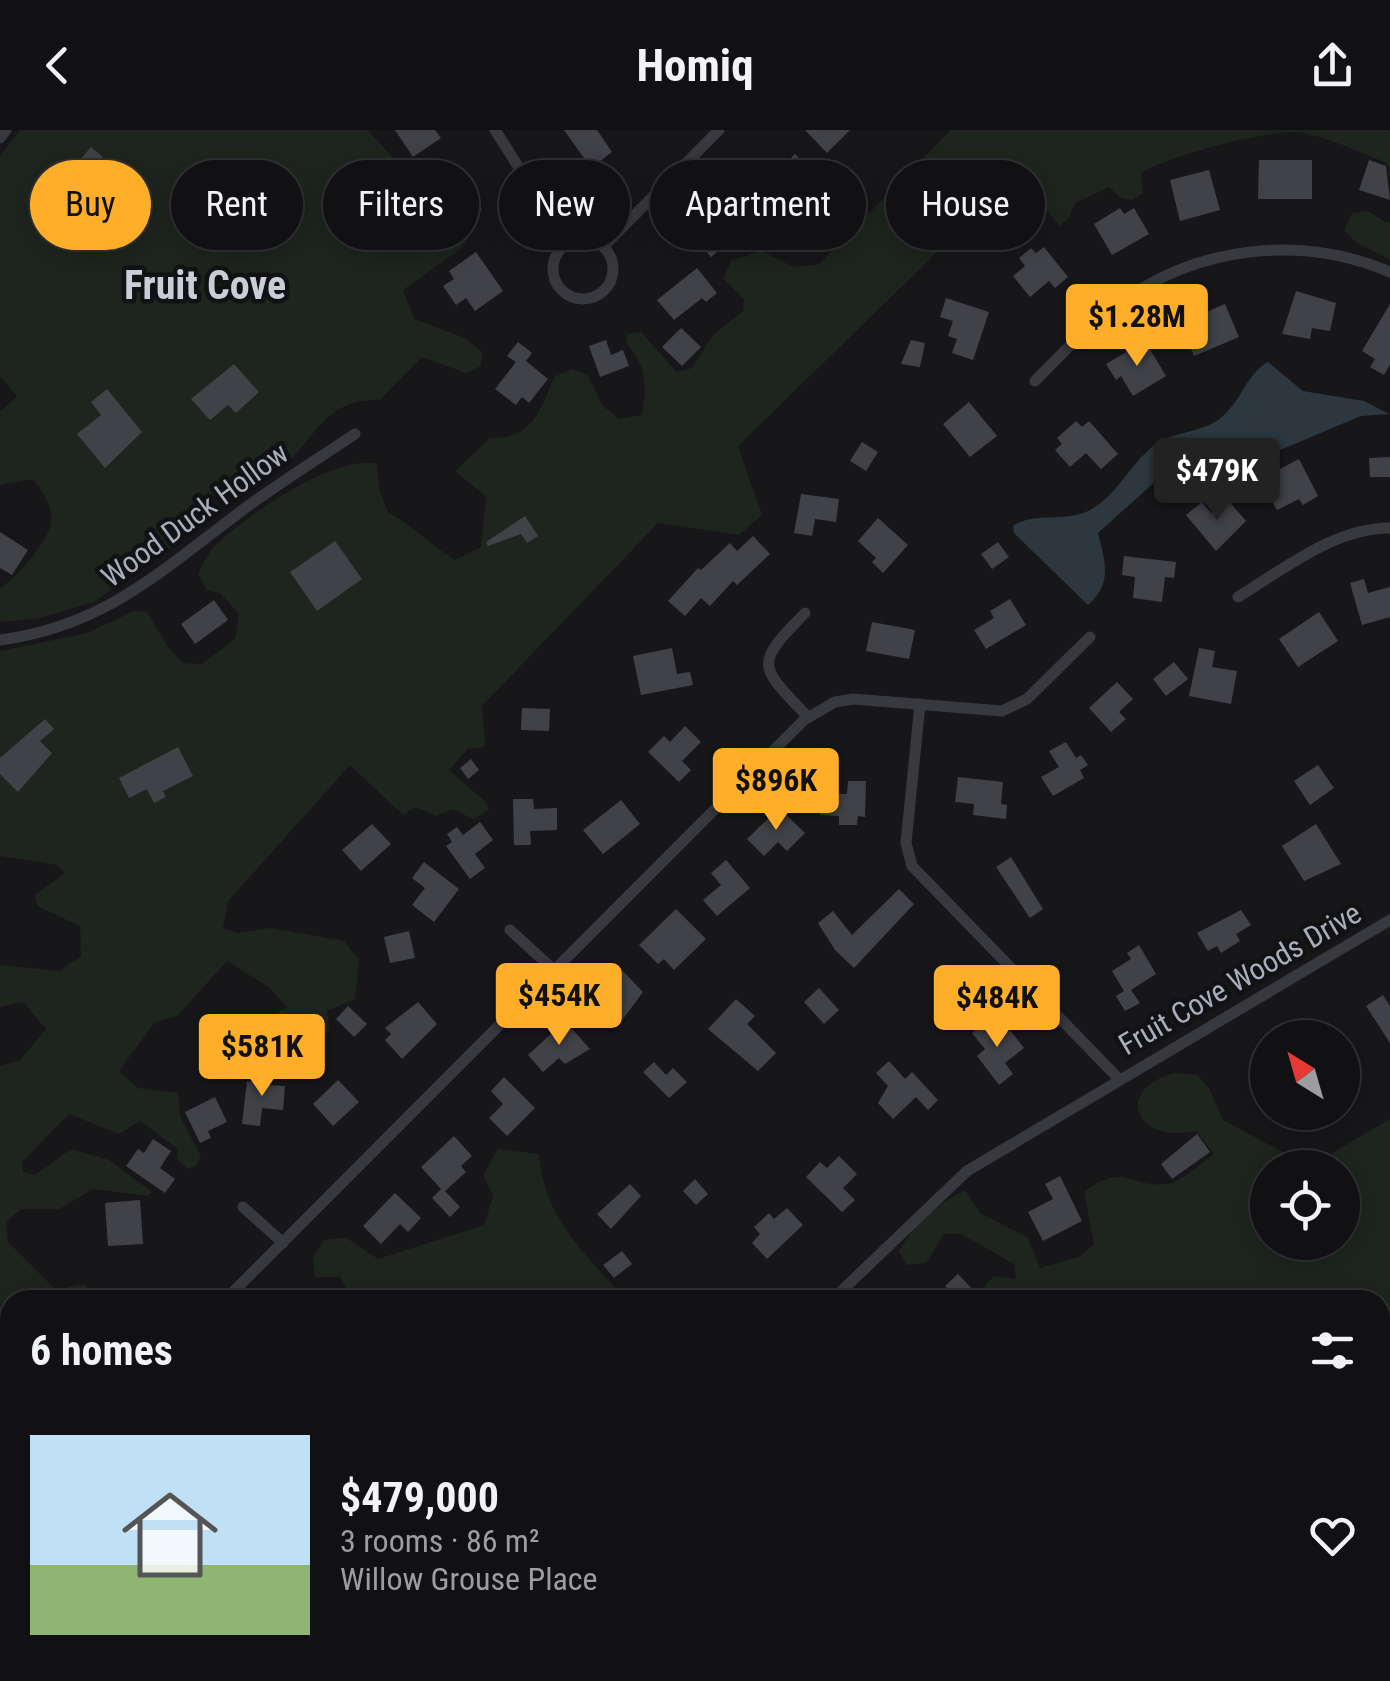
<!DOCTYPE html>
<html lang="en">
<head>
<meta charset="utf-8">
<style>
	body { margin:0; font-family:"Roboto Condensed",sans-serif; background:#1a1a1d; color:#f1f3f6; height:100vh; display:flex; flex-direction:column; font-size:38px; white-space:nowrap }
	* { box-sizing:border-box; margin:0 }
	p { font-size:32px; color:#9c9da0 }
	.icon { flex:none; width:55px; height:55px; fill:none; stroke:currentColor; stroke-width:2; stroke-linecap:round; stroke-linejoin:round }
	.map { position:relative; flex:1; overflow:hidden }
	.side { position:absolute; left:0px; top:1160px; width:1390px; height:392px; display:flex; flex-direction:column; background:#111114; border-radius:30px 30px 0 0; box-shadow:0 5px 25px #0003,0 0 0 2px #303134 }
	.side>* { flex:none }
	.top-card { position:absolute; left:30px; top:30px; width:1330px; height:90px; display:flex; gap:20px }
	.needle { width:65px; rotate:323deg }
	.tools { position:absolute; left:1250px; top:890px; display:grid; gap:20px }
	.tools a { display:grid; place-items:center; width:110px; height:110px; border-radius:50%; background:#111114; box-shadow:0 5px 25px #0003,0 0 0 2px #303134; font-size:50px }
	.price { position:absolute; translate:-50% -85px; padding:0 22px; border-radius:10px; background:#ffae2a; color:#111; font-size:32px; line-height:65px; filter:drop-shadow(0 2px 5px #0008) }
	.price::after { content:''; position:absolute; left:50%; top:60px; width:30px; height:22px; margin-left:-15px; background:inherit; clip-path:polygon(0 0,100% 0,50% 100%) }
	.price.current { background:#222; color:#fff }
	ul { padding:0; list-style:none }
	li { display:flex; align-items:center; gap:30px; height:250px; padding:0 30px }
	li+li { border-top:2px solid #303134 }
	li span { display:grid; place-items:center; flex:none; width:280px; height:200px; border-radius:0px; color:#555 }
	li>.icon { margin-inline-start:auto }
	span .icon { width:120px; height:120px; fill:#fffc; stroke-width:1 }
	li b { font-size:42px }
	h2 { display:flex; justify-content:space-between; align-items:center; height:120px; padding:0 30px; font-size:42px }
	.chip { padding:0 35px; border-radius:45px; background:#111114; box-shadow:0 5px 25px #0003,0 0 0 2px #303134; font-size:35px; line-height:90px }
	.chip.current { background:#ffae2a; color:#111 }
	header { display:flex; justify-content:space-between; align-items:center; height:130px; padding:0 30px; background:#111114; font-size:45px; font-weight:700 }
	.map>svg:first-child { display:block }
	.green { fill:#1d251e; fill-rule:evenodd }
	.water { fill:#2c373f }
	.building { fill:#414247 }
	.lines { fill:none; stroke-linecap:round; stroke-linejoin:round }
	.street { stroke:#38393f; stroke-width:11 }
	.labels { text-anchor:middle; stroke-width:9; stroke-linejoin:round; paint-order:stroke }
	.street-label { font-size:30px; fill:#a8afbb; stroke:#121215 }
	.district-label { font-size:40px; font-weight:bold; fill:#caced6; stroke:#121215 }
</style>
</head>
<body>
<header><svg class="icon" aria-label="back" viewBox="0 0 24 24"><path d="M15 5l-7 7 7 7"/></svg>Homiq<svg class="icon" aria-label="share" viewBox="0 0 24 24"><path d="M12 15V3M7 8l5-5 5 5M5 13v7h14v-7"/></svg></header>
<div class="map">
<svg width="1390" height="1551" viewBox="0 0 1390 1551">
	<rect width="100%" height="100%" fill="#17171a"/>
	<g class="green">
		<path d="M20,0H367L406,41L409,69L388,80L364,82L360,98L379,113L429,95L446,108L473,98L462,118L403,160L414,189L465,208L482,222L481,236L466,243L422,227L380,270C332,269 323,294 293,327L262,332L213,367L190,403L94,472L36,489L0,492V458C16,448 47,413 51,394C54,377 42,361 33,349L0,355V282L17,266L0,246V26Z"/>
		<path d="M951,0H1390V40L1387,33C1359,22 1328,7 1298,2C1268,0 1167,26 1141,43L1143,63L1132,70L1121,68L1109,57L1075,73L1068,89L1060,96L1019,49L1001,60L738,316L762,385L739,405L658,393L482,576L485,617L468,619L449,640L487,673L489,680L473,689L453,679L436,686L415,677L403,685L350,635L228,771L223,798L237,803L272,798L344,811L359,830L355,869L327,881L330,901L311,912L302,901L293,918L270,915L269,888L287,877L270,858L227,831L177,886L155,892L119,941L138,958L178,963L180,986L201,1026L197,1035L188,1039L177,1030L178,1019L140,991L119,1004L69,984L22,1032L23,1042L35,1045L71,1019L109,1030L152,1062L148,1066L93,1059L59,1079H21L6,1092L8,1112L56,1160L83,1154L91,1161V1170H10V1182L0,1183V936L20,930L46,899L23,872L0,877V835L59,841L81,826L80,796L37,776L35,765L65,743L57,735L0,726V521L87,503L134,481L147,482L168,517L183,533L202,534L235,509L239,484L220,463L207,460L198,444C203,435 207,424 214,417C243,387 336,323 377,334L379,359L388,382C413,396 431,415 455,430L481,417L486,367L455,341L490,308C532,310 540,281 554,247L572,239L587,244L603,276L619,289L642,285C647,254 647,237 626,213L627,204L641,202L677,242L692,238L712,206L743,181L744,169L723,148L732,130L762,121L793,137L819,134Z"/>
		<polygon points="1368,81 1387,93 1390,91 1390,130 1356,112 1344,100 1352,83"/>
		<path d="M1175,943L1197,945L1209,958L1223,990L1296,1029L1325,1027L1390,989V1235L1380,1230V1170H990L984,1156L994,1146L1016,1149L1014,1134L961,1104H944L926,1133L907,1135L899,1121C913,1096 939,1073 965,1060L980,1083L1028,1108L1040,1138L1079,1127L1094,1114L1084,1061C1129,1031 1126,1058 1167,1054C1182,1052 1201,1033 1214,1024L1196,1001C1132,1014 1115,958 1175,943ZM1268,1038H1342V1112H1268Z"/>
		<path d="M498,1019L539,1024C544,1089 585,1123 626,1170H352L340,1147H315L313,1127L324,1110L345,1107L378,1129L484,1095L493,1066L483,1045Z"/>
		<polygon points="107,1542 327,1542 335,1551 98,1551"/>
		<polygon points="1228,1542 1227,1551 980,1551 975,1543"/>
		<polygon points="616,1543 817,1542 818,1551 614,1551"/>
	</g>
	<path class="water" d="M1268,232L1303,261L1364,271L1389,284L1361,286L1237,338L1157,350L1098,403C1105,432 1113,453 1088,475L1014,403L1013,396C1036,380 1069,395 1095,377C1119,361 1131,334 1153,316C1170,302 1200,303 1218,290C1241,274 1245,245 1268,232Z"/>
	<g class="building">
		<polygon points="395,0 435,0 441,8 413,27"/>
		<polygon points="564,0 597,0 612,22 591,38"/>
		<polygon points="805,0 850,0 827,23"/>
		<polygon points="91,17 103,27 89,43 94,47 67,77 51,64"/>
		<polygon points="795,24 818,48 807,58 802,53 784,71 796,83 783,95 762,73 768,66 745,43 757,31 772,46"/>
		<polygon points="1259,30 1312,30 1312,69 1258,69"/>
		<polygon points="1369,30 1386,36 1390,70 1359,60"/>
		<polygon points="1209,40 1220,80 1180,91 1170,50"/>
		<polygon points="462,51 482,80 447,104 427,76"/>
		<polygon points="263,60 271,76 288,67 298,88 256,108 245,86 253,82 247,68"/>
		<polygon points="728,65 744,83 720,104 728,113 711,127 688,100"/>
		<polygon points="1120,78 1124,84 1134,78 1149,104 1112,125 1094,94"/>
		<polygon points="1044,117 1068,147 1055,158 1049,151 1030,167 1013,146 1025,136 1019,128 1031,118 1036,123"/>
		<polygon points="476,122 503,161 475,181 466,168 456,175 443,156 454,149 449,141"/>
		<polygon points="697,138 717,163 706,172 702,168 674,190 657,170"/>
		<polygon points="1296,161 1336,173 1330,201 1312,198 1310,209 1282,204"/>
		<polygon points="946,168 989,182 973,230 952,223 957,209 948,206 953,191 940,187"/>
		<polygon points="1225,174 1239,207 1194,226 1180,193"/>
		<polygon points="1390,174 1390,235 1384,245 1370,237 1375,229 1362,221"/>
		<polygon points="681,198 701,217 682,236 662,217"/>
		<polygon points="606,210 611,225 623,220 629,236 600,247 589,216"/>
		<polygon points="911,210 925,213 920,237 901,234"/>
		<polygon points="1145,211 1166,246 1133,266 1121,246 1116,250 1106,234"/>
		<polygon points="518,212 532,223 526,231 548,249 529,273 522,267 516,275 495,259 516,232 507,226"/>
		<polygon points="234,234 259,262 236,283 228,275 210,290 191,269"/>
		<polygon points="107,259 142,302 105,338 77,304 101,285 91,272"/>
		<polygon points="969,272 997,306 970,327 943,294"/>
		<polygon points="1076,291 1082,297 1089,291 1118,324 1101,339 1086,323 1070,337 1055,320 1062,314 1057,308"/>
		<polygon points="862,312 878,322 866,341 850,331"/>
		<polygon points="1390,327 1390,347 1370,347 1369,328"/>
		<polygon points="1299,329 1318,366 1303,375 1299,369 1277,380 1264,357 1276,351 1272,343"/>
		<polygon points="801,364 839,369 836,392 815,389 812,406 794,403"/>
		<polygon points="1227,369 1246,391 1216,421 1186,385 1202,372 1211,383"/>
		<polygon points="525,386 538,406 527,413 521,404 488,416 486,412"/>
		<polygon points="878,388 908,415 883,443 872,432 876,428 858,411"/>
		<polygon points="0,402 28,420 12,445 0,438"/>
		<polygon points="753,406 770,424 737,455 733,451 710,476 701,468 685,486 668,471 698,438 701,440 730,413 737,421"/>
		<polygon points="335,411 362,449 317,481 290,442"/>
		<polygon points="998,412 1009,427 992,439 981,424"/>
		<polygon points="1124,426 1176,432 1174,448 1165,447 1162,472 1133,468 1135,447 1122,445"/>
		<polygon points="1364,449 1368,463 1390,457 1390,487 1362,495 1350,453"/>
		<polygon points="1010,469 1026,495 986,519 974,500 994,488 990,481"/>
		<polygon points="214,470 228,490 195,514 181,494"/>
		<polygon points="1319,482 1338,511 1298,537 1279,509"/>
		<polygon points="872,492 915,500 909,529 866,521"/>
		<polygon points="672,518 677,544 690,542 693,555 641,565 633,526"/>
		<polygon points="1199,518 1215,521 1212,537 1237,541 1231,574 1189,566"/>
		<polygon points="1174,532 1188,549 1166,566 1153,549"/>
		<polygon points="1117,552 1133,569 1119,582 1126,589 1111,602 1089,578"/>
		<polygon points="522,578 550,579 549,601 521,600"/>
		<polygon points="45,589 54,599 40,611 52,623 18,662 0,644 0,628"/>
		<polygon points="685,596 701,612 682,631 691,640 679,652 648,622 664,606 670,612"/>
		<polygon points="1066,612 1076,628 1081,625 1088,635 1080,640 1084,648 1053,666 1041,647 1059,637 1049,621"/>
		<polygon points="178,617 193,646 163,661 166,667 154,673 147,659 129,668 119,648"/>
		<polygon points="471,629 479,640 468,649 460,638"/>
		<polygon points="1318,635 1334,658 1310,675 1294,651"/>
		<polygon points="958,647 1003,652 1001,674 1007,675 1006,689 973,685 974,674 955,672"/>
		<polygon points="848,651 866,651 865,687 858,686 857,695 839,695 839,686 820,685 820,663 847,664"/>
		<polygon points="513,669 533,669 534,679 557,678 557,700 530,701 531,715 514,715"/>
		<polygon points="621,670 640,694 603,724 583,700"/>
		<polygon points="779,678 805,703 787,721 778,712 764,726 747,709"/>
		<polygon points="480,692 493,710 475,724 485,738 470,749 446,716 452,712 447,704 457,697 463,705"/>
		<polygon points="372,694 391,714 361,741 342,720"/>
		<polygon points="1316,694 1341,734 1304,751 1282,716"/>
		<polygon points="1011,727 1043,779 1030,788 996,737"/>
		<polygon points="726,730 750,758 717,786 703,770 721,755 711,743"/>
		<polygon points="424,732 459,759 434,792 412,775 425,758 412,748"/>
		<polygon points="899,759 914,774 854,838 835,820 818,793 833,781 852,805"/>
		<polygon points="676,779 706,809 674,840 664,829 658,834 639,815"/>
		<polygon points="1241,780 1251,795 1236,804 1240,811 1221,823 1217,816 1208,821 1197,803"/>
		<polygon points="409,801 415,828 390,833 384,807"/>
		<polygon points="1139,815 1156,844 1131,860 1140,873 1125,881 1116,866 1124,861 1112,841 1131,829 1127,823"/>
		<polygon points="618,836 643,862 617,897 587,867"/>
		<polygon points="819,858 839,880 824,894 804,872"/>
		<polygon points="1383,865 1390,876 1390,913 1366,876"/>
		<polygon points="736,869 755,886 747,894 776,923 758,941 708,899"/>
		<polygon points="418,872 437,894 402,929 385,910 391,904 385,898"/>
		<polygon points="348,876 367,894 354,907 336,889"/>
		<polygon points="991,888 1004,905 1010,900 1024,918 1005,933 1013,944 999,955 977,926 985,919 972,903"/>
		<polygon points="565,891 590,919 565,934 559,928 543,942 528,925"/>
		<polygon points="889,931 905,949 912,942 938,970 928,980 916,967 893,989 878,973 888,956 876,943"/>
		<polygon points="654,932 666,945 673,938 687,952 669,968 643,942"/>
		<polygon points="259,943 271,944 270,955 285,956 283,980 262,978 260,996 242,994 247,951 258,952"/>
		<polygon points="504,947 535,978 507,1006 489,988 503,974 491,961"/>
		<polygon points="338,950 359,972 333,996 313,974"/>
		<polygon points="215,967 227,992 208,1001 211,1008 200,1013 185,982"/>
		<polygon points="1197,1004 1210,1022 1172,1049 1161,1034"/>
		<polygon points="454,1006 472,1026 461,1036 466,1042 445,1061 460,1077 450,1087 432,1068 441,1059 421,1037"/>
		<polygon points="153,1009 171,1021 160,1038 175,1049 165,1063 126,1036 138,1019 144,1023"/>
		<polygon points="839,1026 857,1044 843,1058 855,1070 842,1082 806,1047 820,1032 827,1038"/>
		<polygon points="1060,1046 1082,1091 1043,1111 1028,1082 1053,1069 1045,1054"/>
		<polygon points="695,1049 708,1064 696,1075 683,1061"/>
		<polygon points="630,1054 641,1066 611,1099 597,1084"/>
		<polygon points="395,1063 421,1088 408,1102 400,1094 381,1114 363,1096"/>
		<polygon points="140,1070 143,1114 108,1116 105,1073"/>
		<polygon points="787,1078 803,1095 767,1129 752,1113 760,1104 754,1097 769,1083 774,1089"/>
		<polygon points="622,1121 632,1134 614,1148 603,1135"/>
		<polygon points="958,1144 977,1164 970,1170 941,1170 950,1162 945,1156"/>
	</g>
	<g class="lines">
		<g class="street">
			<polyline points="495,0 567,113"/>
			<polyline points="0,8 6,0"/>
			<circle cx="583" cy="139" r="30"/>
			<polyline points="604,116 719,0"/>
			<path d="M1035,251C1062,224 1088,195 1120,173C1198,116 1301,104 1390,142"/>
			<path d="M1238,467C1284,439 1334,398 1390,398"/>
			<path d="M805,483C754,535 758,535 808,587"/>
			<path d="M0,510C104,496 160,442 240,382C277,354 316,330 355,304"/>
			<polyline points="920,574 906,713 912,736 1119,949"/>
			<polyline points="510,800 555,841"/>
			<polyline points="243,1077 283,1113"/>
			<polyline points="225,1170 804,590 835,572 853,569 1002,581 1027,569 1090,507"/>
			<polyline points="832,1170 967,1041 1390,790"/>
			<polyline points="0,1366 10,1377"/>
			<polyline points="1382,1371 1390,1373"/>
			<polyline points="0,1487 10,1474"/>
			<polyline points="450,1551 458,1542"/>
		</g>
	</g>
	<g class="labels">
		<g class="street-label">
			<text transform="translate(195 385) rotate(-36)" y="10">Wood Duck Hollow</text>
			<text transform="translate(1240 849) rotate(-30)" y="10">Fruit Cove Woods Drive</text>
		</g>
		<g class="district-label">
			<text x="205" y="169">Fruit Cove</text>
		</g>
	</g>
</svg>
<div class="tools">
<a><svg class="needle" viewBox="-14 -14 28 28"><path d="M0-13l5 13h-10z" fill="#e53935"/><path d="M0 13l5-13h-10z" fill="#9c9da0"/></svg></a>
<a><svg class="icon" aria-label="locate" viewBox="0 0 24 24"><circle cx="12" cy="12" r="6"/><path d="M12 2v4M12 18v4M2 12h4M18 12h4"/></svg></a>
</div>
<b class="price" style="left:1137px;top:239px">$1.28M</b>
<b class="price current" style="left:1217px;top:393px">$479K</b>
<b class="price" style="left:776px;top:703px">$896K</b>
<b class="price" style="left:559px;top:918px">$454K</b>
<b class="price" style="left:997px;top:920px">$484K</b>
<b class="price" style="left:262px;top:969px">$581K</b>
<div class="top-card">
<a class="chip current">Buy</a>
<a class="chip">Rent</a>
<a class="chip">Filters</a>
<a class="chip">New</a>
<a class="chip">Apartment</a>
<a class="chip">House</a>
</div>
<section class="side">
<h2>6 homes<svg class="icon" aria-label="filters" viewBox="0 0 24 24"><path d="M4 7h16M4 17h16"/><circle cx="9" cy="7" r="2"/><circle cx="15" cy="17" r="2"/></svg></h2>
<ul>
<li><span style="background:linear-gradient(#bfe0f5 65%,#8fb573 0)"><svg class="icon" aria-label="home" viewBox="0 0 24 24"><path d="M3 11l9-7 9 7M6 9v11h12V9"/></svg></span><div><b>$479,000</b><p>3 rooms · 86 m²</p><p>Willow Grouse Place</p></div><svg class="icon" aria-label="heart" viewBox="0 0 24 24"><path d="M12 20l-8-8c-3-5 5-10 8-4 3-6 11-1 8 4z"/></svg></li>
</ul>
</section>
</div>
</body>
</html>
